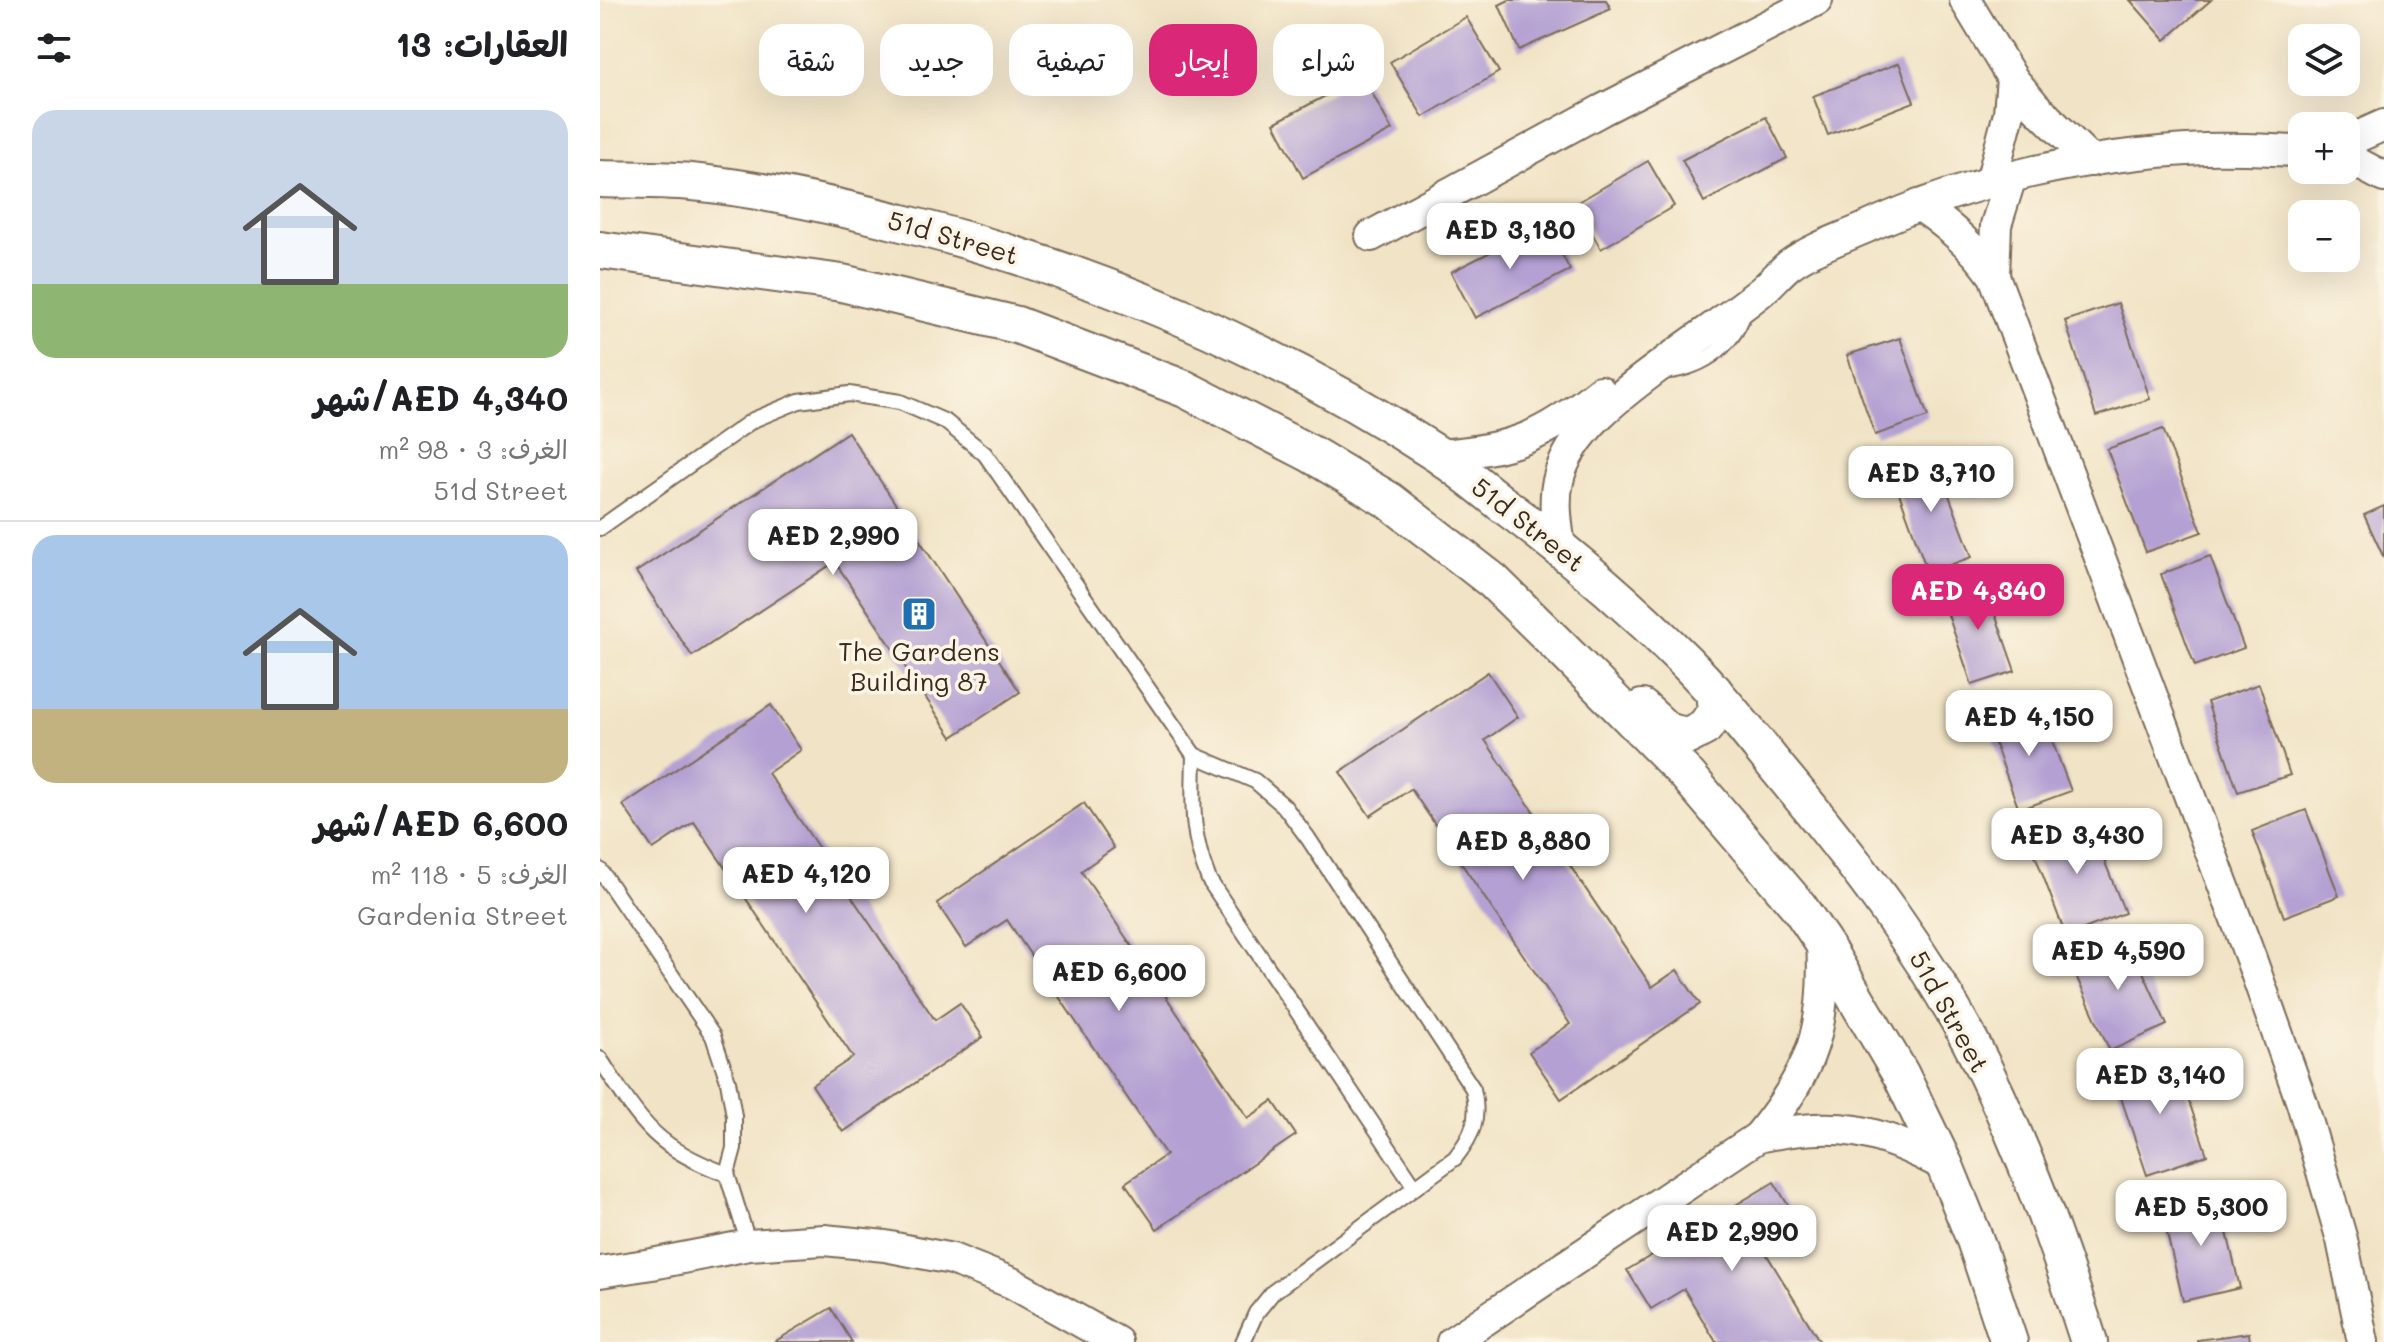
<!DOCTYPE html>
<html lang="ar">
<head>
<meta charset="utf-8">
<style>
	body { margin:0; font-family:Mali,"Playpen Sans Arabic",sans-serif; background:#f6f6f6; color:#202124; direction:rtl; height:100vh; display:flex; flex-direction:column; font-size:30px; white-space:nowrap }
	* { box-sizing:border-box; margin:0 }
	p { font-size:26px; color:#757577 }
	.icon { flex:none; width:44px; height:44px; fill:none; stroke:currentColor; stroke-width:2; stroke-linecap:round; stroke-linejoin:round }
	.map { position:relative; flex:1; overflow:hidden; direction:ltr }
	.sheet { display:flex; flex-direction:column; background:#fff; width:600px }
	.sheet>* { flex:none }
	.hud { position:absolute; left:24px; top:24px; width:760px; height:72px; direction:rtl; display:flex; gap:16px }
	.tools { position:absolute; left:1688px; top:24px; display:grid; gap:16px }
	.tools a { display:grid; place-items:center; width:72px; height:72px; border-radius:16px; background:#fff; box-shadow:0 8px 32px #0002; font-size:40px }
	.price { position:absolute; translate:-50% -68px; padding:0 18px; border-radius:16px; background:#fff; color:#222; font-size:26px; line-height:52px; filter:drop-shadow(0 2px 4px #0008) }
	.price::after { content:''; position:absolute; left:50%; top:48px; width:24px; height:18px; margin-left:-12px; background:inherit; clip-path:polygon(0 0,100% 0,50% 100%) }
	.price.on { background:#db2777; color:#fff }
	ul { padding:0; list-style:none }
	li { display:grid; align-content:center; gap:16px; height:424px; padding:0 32px }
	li+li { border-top:2px solid #e0e0e0 }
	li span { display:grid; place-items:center; height:248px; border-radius:24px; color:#555 }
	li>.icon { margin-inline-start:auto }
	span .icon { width:144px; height:144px; fill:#fffc; stroke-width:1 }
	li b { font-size:34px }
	h2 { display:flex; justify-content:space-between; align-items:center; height:96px; padding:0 32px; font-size:34px }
	.pill { padding:0 28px; border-radius:24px; background:#fff; box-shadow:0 8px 32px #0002; font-size:28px; line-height:72px }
	.pill.on { background:#db2777; color:#fff }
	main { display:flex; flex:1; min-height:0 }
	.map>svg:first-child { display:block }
	.building { fill:#b4a0d3 }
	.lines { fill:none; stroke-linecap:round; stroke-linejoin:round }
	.service-casing { stroke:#7b6b58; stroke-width:18 }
	.minor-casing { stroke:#7b6b58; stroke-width:34 }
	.tertiary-casing { stroke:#7b6b58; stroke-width:40 }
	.service { stroke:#fff; stroke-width:14 }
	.minor { stroke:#fff; stroke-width:30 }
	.tertiary { stroke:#fff; stroke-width:36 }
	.labels { text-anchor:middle; stroke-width:7; stroke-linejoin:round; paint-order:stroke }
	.street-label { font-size:26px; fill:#3b2a1e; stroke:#fcf5e5 }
	.poi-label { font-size:26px; fill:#3b2a1e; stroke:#fcf5e5 }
</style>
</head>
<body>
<main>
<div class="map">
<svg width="1784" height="1342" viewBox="0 0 1784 1342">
	<rect width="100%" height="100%" fill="#fcf5e5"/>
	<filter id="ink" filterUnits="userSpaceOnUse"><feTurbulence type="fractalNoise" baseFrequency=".0125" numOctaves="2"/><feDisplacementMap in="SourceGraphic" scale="16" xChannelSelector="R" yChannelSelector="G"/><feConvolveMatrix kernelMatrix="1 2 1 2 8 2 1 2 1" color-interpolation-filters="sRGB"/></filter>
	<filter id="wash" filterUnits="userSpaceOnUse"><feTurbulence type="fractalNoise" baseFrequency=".006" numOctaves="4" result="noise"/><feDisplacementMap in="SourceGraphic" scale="32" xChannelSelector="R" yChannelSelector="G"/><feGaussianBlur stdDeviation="1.8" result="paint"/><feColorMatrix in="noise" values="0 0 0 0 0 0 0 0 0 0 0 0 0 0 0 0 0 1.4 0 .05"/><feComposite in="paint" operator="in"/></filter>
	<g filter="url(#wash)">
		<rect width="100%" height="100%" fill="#f1e3c5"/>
		<g id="blocks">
			<g class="building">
				<polygon points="909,0 1006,0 1011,9 919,50 899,5"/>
				<polygon points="1530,0 1611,0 1565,40"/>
				<polygon points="866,17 899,72 823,117 790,62"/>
				<polygon points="1299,63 1314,102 1228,135 1213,96"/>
				<polygon points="763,76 792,130 703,178 674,123"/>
				<polygon points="1166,117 1187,158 1104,202 1082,160"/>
				<polygon points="1048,161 1074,206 1001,249 975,204"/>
				<polygon points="946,224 970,270 875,318 851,272"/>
				<polygon points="1518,303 1550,399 1496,416 1465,321"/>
				<polygon points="1300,338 1328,417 1275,435 1247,355"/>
				<polygon points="1563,429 1602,532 1546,552 1507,449"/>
				<polygon points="248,432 420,692 352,737 235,562 92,656 36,572"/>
				<polygon points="1334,455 1372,557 1328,573 1291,471"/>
				<polygon points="1784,506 1784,558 1764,515"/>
				<polygon points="1610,556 1644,648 1595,666 1561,574"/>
				<polygon points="1383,579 1415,671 1372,685 1341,594"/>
				<polygon points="888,672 918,717 885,740 1052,987 1077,970 1100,1004 961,1099 929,1052 970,1024 811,789 770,816 740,772"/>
				<polygon points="1659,684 1690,775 1638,792 1607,702"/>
				<polygon points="171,705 201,750 168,773 335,1020 360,1003 383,1037 243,1132 212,1085 253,1057 94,822 53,849 23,805"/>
				<polygon points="1439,706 1471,791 1419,810 1388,725"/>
				<polygon points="484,803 514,848 481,871 648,1118 673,1101 696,1135 557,1229 525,1183 566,1155 407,920 366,947 337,903"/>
				<polygon points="1706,810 1739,896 1684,917 1652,831"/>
				<polygon points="1487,817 1525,913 1466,936 1429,839"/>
				<polygon points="1525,932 1567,1025 1510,1051 1468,958"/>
				<polygon points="1574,1057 1607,1155 1547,1175 1514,1077"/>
				<polygon points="1174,1182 1202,1228 1164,1250 1220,1342 1116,1342 1084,1289 1051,1309 1027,1270"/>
				<polygon points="1618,1194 1640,1288 1583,1301 1561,1208"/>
				<polygon points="231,1308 252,1342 174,1342"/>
				<polygon points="1649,1333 1650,1342 1597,1342 1597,1340"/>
			</g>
		</g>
	</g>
	<g filter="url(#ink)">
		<use href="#blocks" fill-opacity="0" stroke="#7b6b58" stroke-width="2"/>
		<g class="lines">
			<defs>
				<g id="service">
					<path d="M1060,372C1098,370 1131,350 1144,313"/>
					<path d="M0,528L153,420L199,401L249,394L300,402L346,422L385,454L594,755C593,806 590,832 609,880L815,1187"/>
					<path d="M594,755L655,781L684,806L708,838L873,1089C880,1118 873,1135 855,1158L673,1292L656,1313L643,1342"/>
					<polyline points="0,870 113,1036 128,1081 134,1116 134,1148 127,1174 149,1245"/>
					<path d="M0,1059C40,1121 54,1148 127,1174"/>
				</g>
				<g id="minor">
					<polyline points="1365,0 1412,78 1436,107 1491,161"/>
					<polyline points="1746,142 1784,125"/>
					<polyline points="1746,157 1784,177"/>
					<polyline points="1391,182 1409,113 1412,78"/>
					<path d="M1319,205C1349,225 1373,246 1394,276L1651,959L1702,1103L1742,1240L1763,1342"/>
					<polyline points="771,236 1002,110 1217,0"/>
					<polyline points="1394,276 1396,225 1411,177"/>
					<path d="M839,455C913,449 942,438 1000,391"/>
					<path d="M960,547C957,525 953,502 958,481C970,426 1037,383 1080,351C1106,332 1133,314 1158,294C1169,286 1178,274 1189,265C1210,249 1240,239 1265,228C1371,179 1489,154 1605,149C1637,148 1670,150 1702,151"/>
					<path d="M1158,1137C1236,1120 1276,1128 1345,1166"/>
					<polyline points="0,1272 52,1264 149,1245 224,1240 285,1246 352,1259 412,1283 517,1342"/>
					<path d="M852,1342L1158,1137C1213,1070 1227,1027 1222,941"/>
				</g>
				<g id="tertiary">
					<path d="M0,179C33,180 68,179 101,183C172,191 241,207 310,225C495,272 676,349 837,454C859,469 880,486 901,503C966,551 1028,604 1085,661C1126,702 1160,748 1197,792C1261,870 1322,951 1370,1041C1420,1137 1456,1239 1489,1342"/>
					<polyline points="0,250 242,283 417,325 585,389 711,454 790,501 893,581 961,648 1088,776 1199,907 1222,941 1301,1075 1345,1166 1375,1240 1409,1342"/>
					<polyline points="1042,708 1068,732 1088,736 1105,727 1116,711 1114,691"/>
				</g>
			</defs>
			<use href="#service" class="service-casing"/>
			<use href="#minor" class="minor-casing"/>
			<use href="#tertiary" class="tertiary-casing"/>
			<use href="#service" class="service"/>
			<use href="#minor" class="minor"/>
			<use href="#tertiary" class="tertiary"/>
		</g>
	</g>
	<defs>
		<symbol id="building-square" viewBox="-11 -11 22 22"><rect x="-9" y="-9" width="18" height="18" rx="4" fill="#1f6fb2" stroke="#fcf5e5"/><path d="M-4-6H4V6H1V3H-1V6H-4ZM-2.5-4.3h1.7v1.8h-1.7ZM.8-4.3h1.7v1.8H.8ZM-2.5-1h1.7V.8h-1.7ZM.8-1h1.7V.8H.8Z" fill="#fff"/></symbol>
	</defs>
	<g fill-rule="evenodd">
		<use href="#building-square" x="299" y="594" width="40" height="40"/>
	</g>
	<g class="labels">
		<g class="street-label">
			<text transform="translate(353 238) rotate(16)" y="9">51d Street</text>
			<text transform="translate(928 525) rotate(38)" y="9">51d Street</text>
			<text transform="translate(1349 1012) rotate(61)" y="9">51d Street</text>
		</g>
		<g class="poi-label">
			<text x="319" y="661">The Gardens<tspan x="319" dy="30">Building 87</tspan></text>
		</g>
	</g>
</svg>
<div class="tools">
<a><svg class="icon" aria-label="layers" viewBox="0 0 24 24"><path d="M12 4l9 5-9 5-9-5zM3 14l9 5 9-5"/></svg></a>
<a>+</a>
<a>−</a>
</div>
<b class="price" style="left:910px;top:271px">AED 3,180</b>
<b class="price" style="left:1331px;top:514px">AED 3,710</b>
<b class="price" style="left:233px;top:577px">AED 2,990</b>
<b class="price on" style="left:1378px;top:632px">AED 4,340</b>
<b class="price" style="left:1429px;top:758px">AED 4,150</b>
<b class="price" style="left:1477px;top:876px">AED 3,430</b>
<b class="price" style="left:923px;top:882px">AED 8,880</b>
<b class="price" style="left:206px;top:915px">AED 4,120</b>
<b class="price" style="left:1518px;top:992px">AED 4,590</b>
<b class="price" style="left:519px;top:1013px">AED 6,600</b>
<b class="price" style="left:1560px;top:1116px">AED 3,140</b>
<b class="price" style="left:1601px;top:1248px">AED 5,300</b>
<b class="price" style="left:1132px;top:1273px">AED 2,990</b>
<div class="hud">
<a class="pill">شراء</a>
<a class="pill on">إيجار</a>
<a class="pill">تصفية</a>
<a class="pill">جديد</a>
<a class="pill">شقة</a>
</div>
</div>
<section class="sheet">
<h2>العقارات: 13<svg class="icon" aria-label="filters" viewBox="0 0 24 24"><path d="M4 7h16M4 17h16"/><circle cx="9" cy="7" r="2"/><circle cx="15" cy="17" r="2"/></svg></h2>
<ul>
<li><span style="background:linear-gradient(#c9d6e8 70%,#8fb573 0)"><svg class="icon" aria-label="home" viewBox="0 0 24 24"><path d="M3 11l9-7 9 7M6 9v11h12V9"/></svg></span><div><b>AED 4,340/شهر</b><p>الغرف: 3 · 98 m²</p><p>51d Street</p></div></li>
<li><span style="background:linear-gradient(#a9c7e8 70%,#c2b280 0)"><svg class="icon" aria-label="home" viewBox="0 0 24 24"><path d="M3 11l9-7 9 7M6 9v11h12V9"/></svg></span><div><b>AED 6,600/شهر</b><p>الغرف: 5 · 118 m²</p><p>Gardenia Street</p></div></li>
</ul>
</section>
</main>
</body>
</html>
